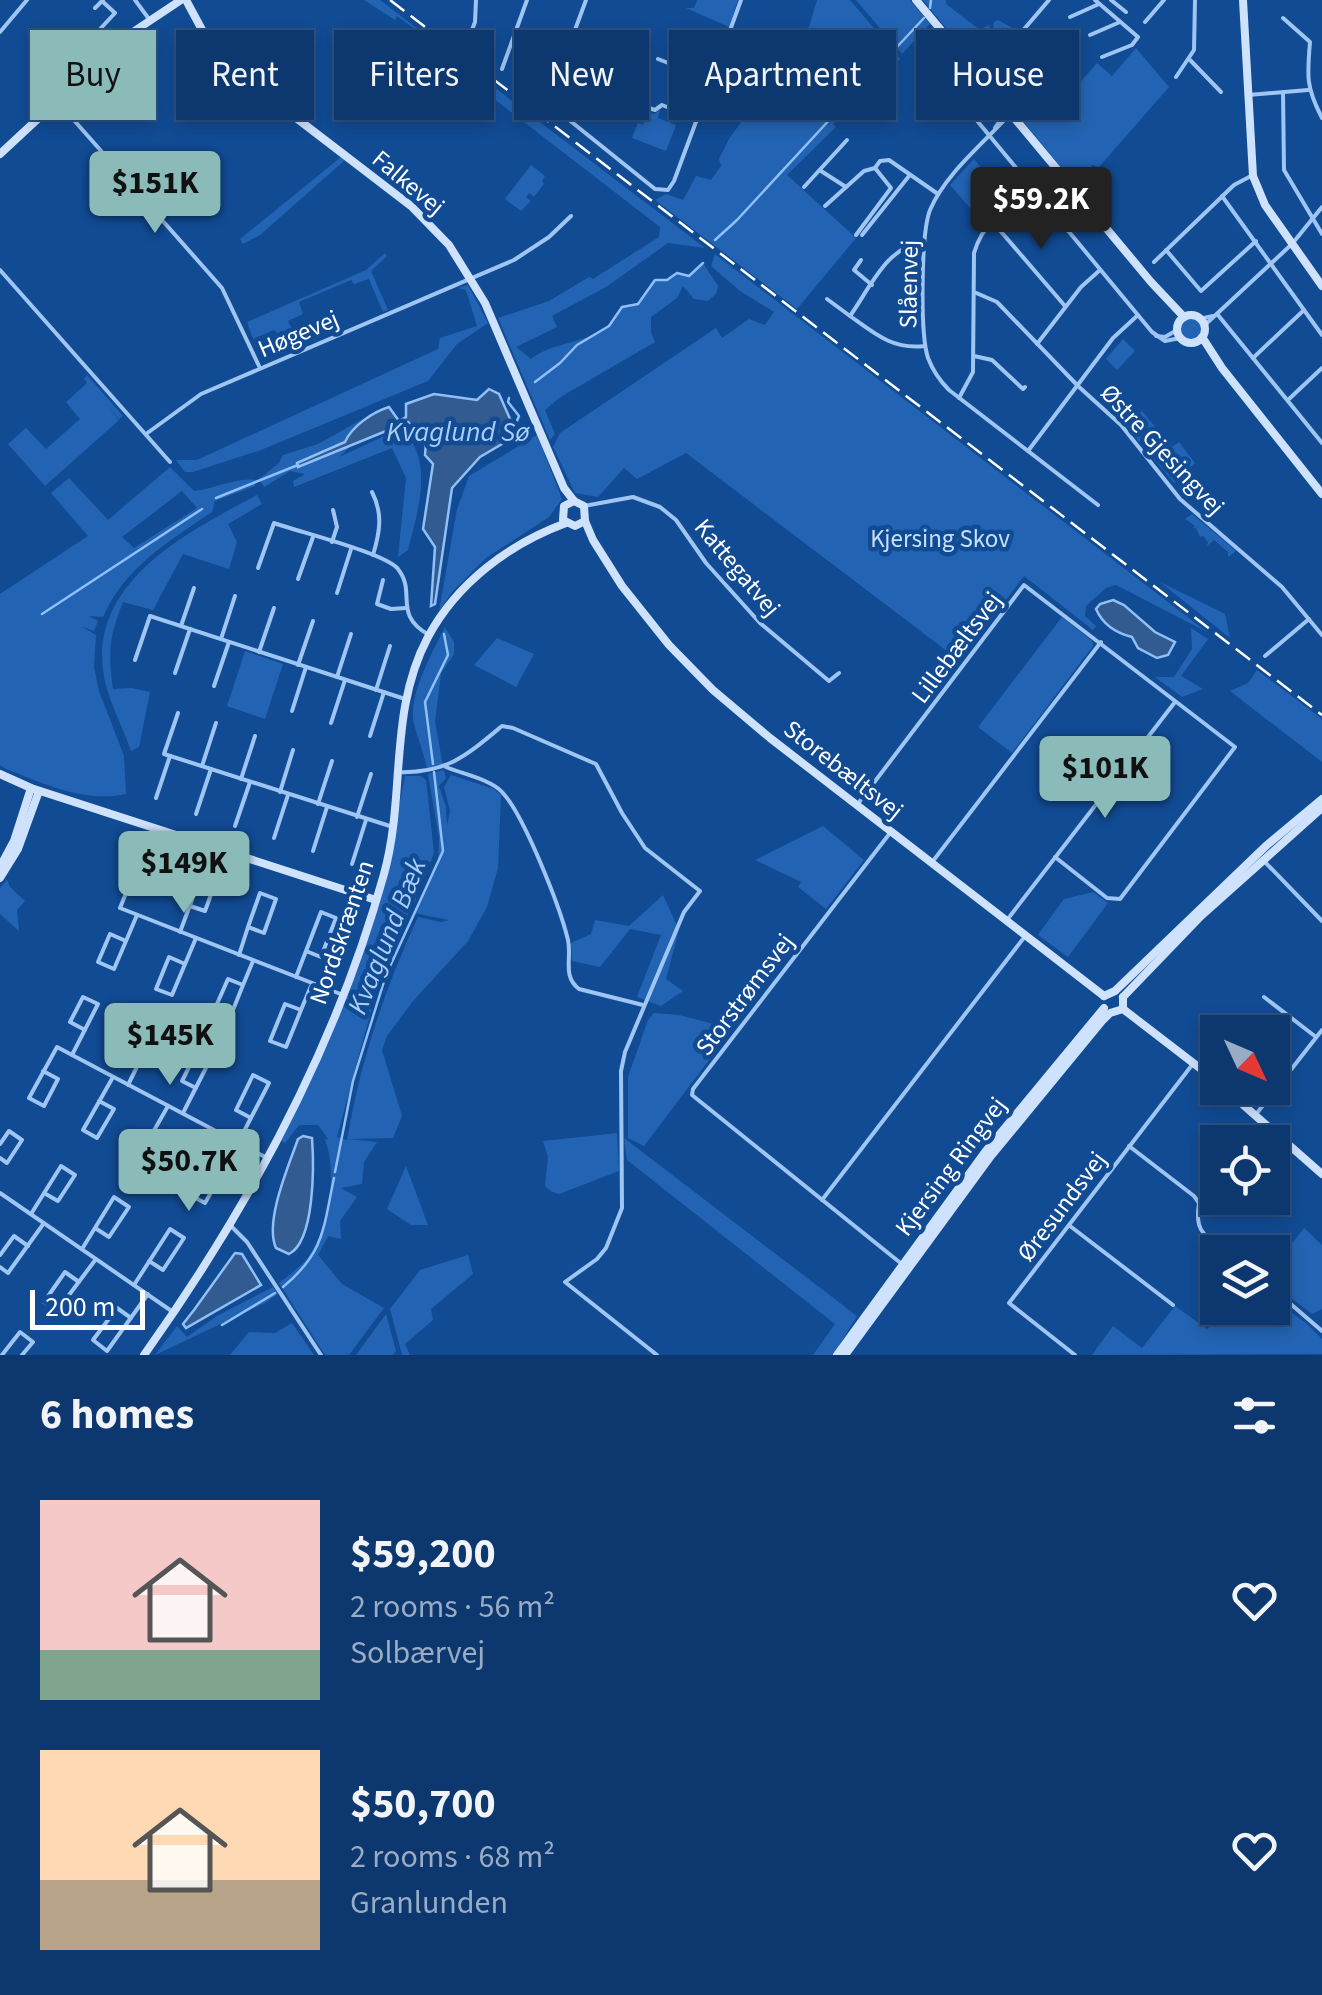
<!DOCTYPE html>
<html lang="en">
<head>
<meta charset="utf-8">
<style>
	body { margin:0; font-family:"Source Sans 3",sans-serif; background:#1b4377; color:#f1f3f6; height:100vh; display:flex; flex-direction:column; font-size:38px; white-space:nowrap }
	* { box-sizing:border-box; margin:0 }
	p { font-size:32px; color:#9aacc3 }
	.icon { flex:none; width:55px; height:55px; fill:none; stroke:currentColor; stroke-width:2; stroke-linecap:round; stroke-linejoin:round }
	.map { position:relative; height:1355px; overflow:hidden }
	.panel { display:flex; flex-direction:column; background:#0d386f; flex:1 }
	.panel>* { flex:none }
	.hud { position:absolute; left:30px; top:30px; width:1262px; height:90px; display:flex; gap:20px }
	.needle { width:65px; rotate:134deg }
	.fabs { position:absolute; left:1200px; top:1015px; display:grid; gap:20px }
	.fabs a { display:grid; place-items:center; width:90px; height:90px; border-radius:0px; background:#0d386f; box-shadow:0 5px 15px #0003,0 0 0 2px #2d5282; font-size:50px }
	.scale { position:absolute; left:30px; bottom:25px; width:115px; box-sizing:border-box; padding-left:10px; border:5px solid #fff; border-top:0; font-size:28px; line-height:35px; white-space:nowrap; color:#fff; -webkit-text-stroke:8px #114b94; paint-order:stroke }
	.price { position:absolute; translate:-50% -85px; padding:0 22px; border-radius:10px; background:#8bbbb9; color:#111; font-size:32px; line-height:65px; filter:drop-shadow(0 2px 5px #0008) }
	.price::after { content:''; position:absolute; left:50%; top:60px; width:30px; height:22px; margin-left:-15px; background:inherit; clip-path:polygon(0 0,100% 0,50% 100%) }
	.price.current { background:#222; color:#fff }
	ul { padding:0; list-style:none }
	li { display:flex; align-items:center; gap:30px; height:250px; padding:0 40px }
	li span { display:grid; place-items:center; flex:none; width:280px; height:200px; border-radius:0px; color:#555 }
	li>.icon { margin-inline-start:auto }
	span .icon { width:120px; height:120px; fill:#fffc; stroke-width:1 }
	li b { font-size:42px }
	h2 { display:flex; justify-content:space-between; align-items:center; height:120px; padding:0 40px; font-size:42px }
	.pill { padding:0 35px; border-radius:0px; background:#0d386f; box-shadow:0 5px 15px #0003,0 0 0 2px #2d5282; font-size:35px; line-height:90px }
	.pill.current { background:#8bbbb9; color:#111 }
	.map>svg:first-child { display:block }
	.green { fill:#2264b3; fill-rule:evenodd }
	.water { fill:#315b91; stroke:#90c0f7; stroke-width:2.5 }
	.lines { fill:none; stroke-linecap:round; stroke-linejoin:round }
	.stream { stroke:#90c0f7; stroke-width:2.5 }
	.street { stroke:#9fc5f3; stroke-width:4 }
	.secondary { stroke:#cee2fd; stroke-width:8 }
	.rail { stroke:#fff; stroke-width:2.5; stroke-dasharray:18 8; stroke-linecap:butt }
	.labels { text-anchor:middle; stroke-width:9; stroke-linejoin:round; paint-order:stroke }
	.street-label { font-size:25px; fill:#fff; stroke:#114b94 }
	.park-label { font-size:25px; fill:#c6e0fd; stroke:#114b94 }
	.water-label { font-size:28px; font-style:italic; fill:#abcffa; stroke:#114b94 }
</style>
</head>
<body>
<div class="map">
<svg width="1322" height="1355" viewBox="0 0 1322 1355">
	<rect width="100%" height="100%" fill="#114b94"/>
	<g class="green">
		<path d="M364,0H380L705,248L668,243L606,287L552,316L557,327L516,347L531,359C552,342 584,344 608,327C614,322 618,313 622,307L638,304L655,280H667L677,273L689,275L703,263L718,286L716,294L708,301L694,299L683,286L677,298L651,317V332L655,342L559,398L545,410L555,434L550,440L498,318L549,301L589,277L593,279L659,237L660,227L437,55L432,58L423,45L422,34L397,16L395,20Z"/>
		<polygon points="697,0 738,0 729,27 686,8 694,8"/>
		<polygon points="817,0 850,0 900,59 882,72 833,124 836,127 787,175 856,238 797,309 655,200 666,194 683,200 696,176 711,180 721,166 719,159 729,139 759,97 716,79 733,36 780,55 793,52 804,29 809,27"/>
		<polygon points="856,0 910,0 930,24 902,54"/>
		<polygon points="923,0 946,0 946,4 980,30 989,25 998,54 1048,119 1097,63 1112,76 1136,48 1169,87 1099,167 1092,165 1078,188"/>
		<polygon points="998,20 1018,31 1001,50 993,30 994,22"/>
		<polygon points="660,110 658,118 676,125 666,151 632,138 638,123 643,125 648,112 654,114"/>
		<polygon points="341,157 345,160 260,235 243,244 240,239"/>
		<polygon points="974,159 1008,201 983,223 950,185"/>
		<polygon points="531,165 545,176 542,181 544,184 534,197 529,193 526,197 531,201 521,211 505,199"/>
		<polygon points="385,253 387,256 371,271 388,310 383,312 369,279 354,284 351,280 299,302 303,314 288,321 293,331 311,324 317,339 292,349 274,330 253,339 247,322 366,270"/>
		<polygon points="715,254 1207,632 1116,585 1106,588 1086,606 1085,616 1096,626 1093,630 1024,576 960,661 686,453 637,479 624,468 598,497 575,493 553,447 560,433 716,328 722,338 749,319 765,325 774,312 740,291 711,266"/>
		<polygon points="468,285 488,323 457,344 428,381 261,450 193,472 185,472 176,460 197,460 438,349 440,338 477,326 466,290 458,288"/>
		<circle cx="1191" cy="329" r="11"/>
		<polygon points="1123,339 1135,351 1117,370 1106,359"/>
		<polygon points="87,375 123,416 119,419 107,405 119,420 45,486 8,444 26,428 46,449 80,419 66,402 87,383 84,379"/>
		<path d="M377,411L348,435L351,446L339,457L395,431L405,433C434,463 417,514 408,550L398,557L406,478L392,448L294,487L293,481L305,474L290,471L264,487L259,479L279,463L283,455L318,444Z"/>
		<polygon points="1142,411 1172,447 1179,442 1195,463 1174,483 1126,426"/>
		<polygon points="537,435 562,499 549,517 486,558 452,592 439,611 457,509 469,476"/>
		<path d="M170,467L194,491C214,489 237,477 256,480L255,486L215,501L212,512C168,542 125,567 103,617L89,616L98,621L94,631L81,626L96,635L94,667L99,691L124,756L126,794C84,803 45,784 6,769L0,765V594L88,536L51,493L69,478L108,520ZM182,491L197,508L134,548L122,537Z"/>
		<path d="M257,495L262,504L228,524L237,542L229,569L183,554L153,610L123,602C109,637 108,652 113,689L131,688L150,692L139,747L131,751C122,724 106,697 103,670C92,579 190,531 257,495Z"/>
		<polygon points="1192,514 1235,550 1235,552 1228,557 1228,552 1214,540 1207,546 1208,542 1203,536 1200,537 1196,528 1193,528 1195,526 1185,519"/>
		<polygon points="1160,582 1225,614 1230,638"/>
		<polygon points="1062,617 1092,641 1093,646 1012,753 978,727"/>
		<path d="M445,627L454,642V654L441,673L435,722L443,766L427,769C424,753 418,739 414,724C407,697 433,651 445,627Z"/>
		<polygon points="1191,628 1208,639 1181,676 1203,689 1182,697 1155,677 1174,677 1192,649"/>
		<polygon points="497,638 534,654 516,687 474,665"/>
		<polygon points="245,651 283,664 265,719 227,706"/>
		<polygon points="1257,670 1322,719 1322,762 1230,691 1248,683"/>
		<path d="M444,770L446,778L439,786L446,807L447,826L450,811L444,787L451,775L494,789L501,795L498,868L487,907L468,941L413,1001L387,1036L382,1050L402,1116L393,1138L347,1139L377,1142L364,1162L362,1184L341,1188L357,1197L340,1221L341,1239L328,1236L318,1255L342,1284L384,1308L349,1355H325L279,1283C289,1275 301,1267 309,1256C329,1225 338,1174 325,1140L328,1139L318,1125H299L285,1143L281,1141L324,1051L379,907L405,776H420L426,780L434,852L431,861L419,871L414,889L416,900L392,943L382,970L337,1137L347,1140C361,1059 384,991 418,917L441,922L449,920L414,913L438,866L439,838L428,774Z"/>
		<polygon points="823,826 864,860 826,909 798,887 801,882 755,860"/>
		<polygon points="7,880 10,887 25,901 17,910 19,931 0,914 0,888"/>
		<polygon points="1093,892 1108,903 1068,957 1038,935 1064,899"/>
		<polygon points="663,895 679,930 666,979 683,991 661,1006 637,997 661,935 630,929 600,967 572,961 571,943 591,934 595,920 629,926"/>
		<polygon points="654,1013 679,1015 721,1026 728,1035 644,1146 628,1138 628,1077 648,1020"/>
		<polygon points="617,1133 619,1171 559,1194 552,1192 545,1186 548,1157 543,1141"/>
		<polygon points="624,1138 857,1316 833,1355 813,1355 835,1324 627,1160"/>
		<polygon points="406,1166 428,1225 411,1225 387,1209"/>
		<polygon points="1304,1228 1322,1245 1322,1309 1312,1314 1273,1284 1273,1268"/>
		<polygon points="468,1255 473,1274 431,1309 433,1320 405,1344 410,1355 402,1355 390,1309 420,1270"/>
		<polygon points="273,1287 278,1294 265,1303 155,1355 177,1326 187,1337 217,1316"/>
		<polygon points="1273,1299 1306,1323 1322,1339 1322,1354 1092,1355 1113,1326 1142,1348 1175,1306 1207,1329 1230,1308 1272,1308"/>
		<polygon points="386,1314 396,1351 393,1355 356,1355"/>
		<polygon points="292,1323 314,1355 230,1355 249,1332 275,1333"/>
	</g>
	<g class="water">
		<path d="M489,389L499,394L511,421L508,428L514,437L480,457L452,488L435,604L431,606L435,547L423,529L433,464L425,455L426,442L408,422L298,467L297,463L345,442C352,426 373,412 389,407L399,421L406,417V404L434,394L477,400Z"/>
		<path d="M1113,600L1124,605L1155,632L1175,642L1168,655L1157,658L1138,648L1132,637C1116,633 1103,625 1096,609L1100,604Z"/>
		<path d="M303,1136L312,1138C314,1165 315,1241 289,1254L276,1248C264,1222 289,1165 298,1139Z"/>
		<polygon points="235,1253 242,1254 261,1285 186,1328 183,1324 194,1310"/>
	</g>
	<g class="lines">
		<g class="stream">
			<polyline points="930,8 931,0"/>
			<polyline points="896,48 924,18"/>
			<polyline points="715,240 737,220 893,51"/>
			<polyline points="535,382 560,363 577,345 609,326 622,307 638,304 655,280 667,280 677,273 689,276 703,263"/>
			<polyline points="509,398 508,402 519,416 512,433"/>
			<polyline points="216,498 298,465"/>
			<polyline points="42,614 202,509"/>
			<polyline points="433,764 425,702 448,655 444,634"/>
			<polyline points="335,1172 353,1081 386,975 443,851 434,772"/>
			<path d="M283,1287C325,1252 323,1229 334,1178"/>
			<polyline points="222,1325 275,1293"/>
		</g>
		<g class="street">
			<polyline points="135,0 149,19"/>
			<polyline points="586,0 548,103 655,189 668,190 674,181 697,119 662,105 655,110 643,106 638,118 613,108"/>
			<polyline points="1049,0 1014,41 1058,97"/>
			<polyline points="1095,0 1138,37 1132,45 1102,57"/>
			<polyline points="1111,0 1126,12"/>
			<polyline points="95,8 103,0"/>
			<polyline points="1070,17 1099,4"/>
			<path d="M1283,18L1310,42C1307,76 1306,87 1322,118"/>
			<polyline points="1145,22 1164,0"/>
			<polyline points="101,28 115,13 102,1"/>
			<polyline points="0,32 27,0"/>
			<polyline points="1090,35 1120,22"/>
			<polyline points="467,43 475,22 476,0"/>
			<polyline points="658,59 712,80 741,0"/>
			<polyline points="1190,60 1221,92"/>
			<polyline points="502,69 527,0"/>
			<polyline points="935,70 1152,332 1165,341 1180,338"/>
			<polyline points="1176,77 1194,50 1195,0"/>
			<polyline points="920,87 946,54"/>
			<polyline points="1283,92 1284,170 1322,234"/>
			<polyline points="1248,95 1308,90"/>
			<polyline points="57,101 222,288 259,366"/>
			<polyline points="684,114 698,76"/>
			<path d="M1010,114C984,143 945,174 930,210C921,233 920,334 928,358C933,371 940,381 949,390L1098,505"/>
			<polyline points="995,128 1007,111"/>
			<polyline points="821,171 846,187"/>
			<polyline points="804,187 847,140"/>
			<polyline points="1222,196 1322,335"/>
			<polyline points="825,206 864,171 875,168 880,161 889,160 938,194"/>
			<polyline points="991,220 1065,306"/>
			<polyline points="856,235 891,188 875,168"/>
			<polyline points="862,235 909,176"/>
			<path d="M925,242C888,244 870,288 850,316C875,334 893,350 925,346"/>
			<polyline points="1166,250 1201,291 1256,241"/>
			<polyline points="861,260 854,270 872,285"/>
			<polyline points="1154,262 1234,185 1251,176"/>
			<polyline points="0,270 170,462"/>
			<polyline points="974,292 997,302 1078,386 1121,425 1180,499 1282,587 1322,635"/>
			<polyline points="827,299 850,316"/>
			<polyline points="1218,315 1322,443"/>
			<polyline points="1199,319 1213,316"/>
			<polyline points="1204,329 1207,323 1292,244 1322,207"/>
			<polyline points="1156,336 1165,337 1177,330"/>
			<polyline points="1037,344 1081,287 1100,270"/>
			<polyline points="974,356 992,360 1023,389 1025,387"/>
			<polyline points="1253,358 1304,310"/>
			<path d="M959,398L973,372L974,253C983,222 1006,206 1031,186"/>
			<polyline points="1289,399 1322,368"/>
			<polyline points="146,434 201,394 514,260 549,237 571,216"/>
			<polyline points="1028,451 1113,338 1138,315"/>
			<path d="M372,492C383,513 380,532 373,555"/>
			<polyline points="584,506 633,497 660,507 676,520 706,563 760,623 829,681 839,673"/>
			<polyline points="332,542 337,527 333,510"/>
			<path d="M258,568L274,523C299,532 385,553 398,569C417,593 392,614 429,635"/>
			<polyline points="298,579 313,537"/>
			<polyline points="383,580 377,604 391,609 406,608"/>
			<polyline points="337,593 351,549"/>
			<polyline points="181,626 194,588"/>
			<polyline points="221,639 235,596"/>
			<polyline points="259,652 274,608"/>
			<polyline points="1265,656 1309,619"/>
			<polyline points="135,660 150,616 405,699"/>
			<polyline points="298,665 313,621"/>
			<polyline points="175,673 190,629"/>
			<polyline points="337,677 351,634"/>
			<polyline points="214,686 229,642"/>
			<polyline points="376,690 390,646"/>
			<polyline points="292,711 306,667"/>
			<polyline points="178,713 164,754 393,827"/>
			<polyline points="331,723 345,680"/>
			<polyline points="370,736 384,692"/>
			<polyline points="202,766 216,723"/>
			<path d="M446,767C462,774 490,779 502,792C524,815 560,907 568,940C572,958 562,976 579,989L643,1005"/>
			<path d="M397,772C446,774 466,756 502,726L513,728L596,764L622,813L645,848L700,891L684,912L625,1052L621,1071L622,1208L606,1248L597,1259L565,1282L657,1355"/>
			<polyline points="241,779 255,736"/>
			<polyline points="280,792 293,750"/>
			<polyline points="156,798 170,756"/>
			<polyline points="318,804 332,761"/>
			<polyline points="857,805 1024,585 1235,747 1120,899 1107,898 1055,857"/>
			<polyline points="196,814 211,769"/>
			<polyline points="357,817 371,774"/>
			<polyline points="235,826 250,782"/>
			<polyline points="890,833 693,1089 692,1095 903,1265"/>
			<polyline points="274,838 288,795"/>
			<polyline points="313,851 327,807"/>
			<polyline points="1263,860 1322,921"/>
			<polyline points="933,861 1101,642"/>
			<polyline points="352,864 366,820"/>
			<polyline points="131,881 142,854 157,860 146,887 131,881 120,908 343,995"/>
			<polyline points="1007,920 1175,702"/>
			<polyline points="180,932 202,873 217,878 205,911 190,906"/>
			<polyline points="126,941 114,969 98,962 110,934 126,941 137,915"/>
			<polyline points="239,955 248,927 264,933 276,899 260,893 248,927"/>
			<polyline points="185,964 169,957 156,989 172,995 196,938"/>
			<polyline points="296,977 306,951 321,957 336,918 321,912 306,951"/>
			<polyline points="243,985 229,1020 213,1013 228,979 243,985 253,961"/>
			<polyline points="1264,997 1316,1037"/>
			<polyline points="301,1010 286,1047 270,1041 285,1004 301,1010 311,986"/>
			<polyline points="72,1055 98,1004 83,997 70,1022 85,1030"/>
			<polyline points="43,1071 58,1079 44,1106 29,1098 57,1047 267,1158"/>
			<polyline points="128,1085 155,1030 141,1023 126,1052 140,1059"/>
			<polyline points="99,1101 114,1109 97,1138 83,1130 113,1077"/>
			<polyline points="183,1113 212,1056 198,1049 182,1081 196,1088"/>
			<polyline points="1257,1113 1322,1030"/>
			<polyline points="154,1130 169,1139 151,1170 136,1162 168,1106"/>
			<polyline points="238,1143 269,1083 253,1075 236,1110 251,1118"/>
			<polyline points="0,1144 9,1131 22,1140 7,1163 0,1158"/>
			<path d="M1129,1146L1194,1196L1199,1203C1194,1233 1205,1235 1227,1252"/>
			<polyline points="210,1159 225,1168 205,1203 190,1195 224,1135"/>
			<polyline points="0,1193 173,1312"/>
			<polyline points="822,1200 1026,935"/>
			<polyline points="31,1214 61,1166 75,1175 58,1201 44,1193"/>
			<polyline points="230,1225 247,1242 321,1355"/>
			<polyline points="1070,1226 1173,1305"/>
			<polyline points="82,1249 114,1197 129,1207 109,1237 95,1228"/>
			<polyline points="0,1255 14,1236 28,1246"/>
			<polyline points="0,1267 8,1273 44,1223"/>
			<polyline points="79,1282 65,1272 44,1302 57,1311 96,1259"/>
			<polyline points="134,1285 170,1229 184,1238 163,1270 149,1261"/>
			<polyline points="1272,1288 1322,1331"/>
			<polyline points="131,1318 117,1308 93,1340 107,1351 148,1294"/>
			<polyline points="2,1355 20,1332 33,1342 22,1355"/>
			<polyline points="1075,1355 1009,1303 1192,1065"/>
		</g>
		<g class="secondary">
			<polyline points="186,0 207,39 231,68 411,206 449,245 485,303 564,488 574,501 584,506 585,521 593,540 622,586 669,645 713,690 770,738 1104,996"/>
			<polyline points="916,0 1151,282 1184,317"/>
			<polyline points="1243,0 1253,176 1265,205 1322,286"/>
			<polyline points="0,154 127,36 181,0"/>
			<circle cx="1191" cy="329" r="14"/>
			<polyline points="1202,337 1222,368 1322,494"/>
			<polyline points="574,501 564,506 563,520 575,526 585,521"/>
			<polyline points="0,774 31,788 376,900"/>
			<polyline points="0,867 14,841 31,788"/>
			<polyline points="0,878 18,849 39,791"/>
			<polyline points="1104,996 1115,991 1267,845 1322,799"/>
			<polyline points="1123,997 1201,916 1322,808"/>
			<polyline points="1123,1009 1218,1082"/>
			<polyline points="1224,1088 1322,1174"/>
			<path d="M144,1355C248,1209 336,1048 384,874C406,795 388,712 428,637C457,583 509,544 566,523"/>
			<polyline points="837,1355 985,1152 1104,1008"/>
			<polyline points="845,1355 991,1156 1102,1021 1110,1013 1123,1009 1123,997"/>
		</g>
		<polyline class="rail" points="390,0 1322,715"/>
	</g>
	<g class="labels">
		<g class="street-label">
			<text transform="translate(409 182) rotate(40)" y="9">Falkevej</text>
			<text transform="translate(908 284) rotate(-89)" y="9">Slåenvej</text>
			<text transform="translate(298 333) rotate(-23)" y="9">Høgevej</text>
			<text transform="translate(1163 449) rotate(47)" y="9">Østre Gjesingvej</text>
			<text transform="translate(738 567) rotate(50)" y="9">Kattegatvej</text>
			<text transform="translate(956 647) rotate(-53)" y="9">Lillebæltsvej</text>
			<text transform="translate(844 769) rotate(38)" y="9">Storebæltsvej</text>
			<text transform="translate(341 932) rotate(-71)" y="9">Nordskrænten</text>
			<text transform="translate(744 994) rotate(-53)" y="9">Storstrømsvej</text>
			<text transform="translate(950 1166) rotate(-53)" y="9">Kjersing Ringvej</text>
			<text transform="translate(1061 1206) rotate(-53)" y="9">Øresundsvej</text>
		</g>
		<g class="park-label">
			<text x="940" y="547">Kjersing Skov</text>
		</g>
		<g class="water-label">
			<text x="458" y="441">Kvaglund Sø</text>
			<text transform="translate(386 936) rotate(-68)" y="10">Kvaglund Bæk</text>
		</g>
	</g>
</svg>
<div class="fabs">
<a><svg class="needle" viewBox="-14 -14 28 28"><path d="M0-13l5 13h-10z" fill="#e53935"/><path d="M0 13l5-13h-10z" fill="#9aacc3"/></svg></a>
<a><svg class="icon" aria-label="locate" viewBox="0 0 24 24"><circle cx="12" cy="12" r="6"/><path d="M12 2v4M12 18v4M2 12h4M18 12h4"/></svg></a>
<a><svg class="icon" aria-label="layers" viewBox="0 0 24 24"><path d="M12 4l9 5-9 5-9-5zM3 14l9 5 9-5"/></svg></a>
</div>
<div class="scale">200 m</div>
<b class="price" style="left:155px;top:236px">$151K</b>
<b class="price current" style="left:1041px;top:252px">$59.2K</b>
<b class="price" style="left:1105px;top:821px">$101K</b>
<b class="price" style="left:184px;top:916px">$149K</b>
<b class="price" style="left:170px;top:1088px">$145K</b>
<b class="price" style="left:189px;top:1214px">$50.7K</b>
<div class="hud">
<a class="pill current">Buy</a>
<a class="pill">Rent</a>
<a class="pill">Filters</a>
<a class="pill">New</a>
<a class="pill">Apartment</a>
<a class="pill">House</a>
</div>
</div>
<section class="panel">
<h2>6 homes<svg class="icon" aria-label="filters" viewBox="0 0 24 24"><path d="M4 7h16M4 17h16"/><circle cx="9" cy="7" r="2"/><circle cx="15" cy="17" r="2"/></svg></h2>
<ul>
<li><span style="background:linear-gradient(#f6c9c9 75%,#7fa58c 0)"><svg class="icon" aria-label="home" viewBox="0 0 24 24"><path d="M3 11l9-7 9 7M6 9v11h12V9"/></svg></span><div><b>$59,200</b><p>2 rooms · 56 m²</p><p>Solbærvej</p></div><svg class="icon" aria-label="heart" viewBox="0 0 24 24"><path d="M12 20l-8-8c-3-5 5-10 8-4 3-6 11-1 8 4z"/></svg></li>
<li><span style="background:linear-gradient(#ffd9b3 65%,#b9a48a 0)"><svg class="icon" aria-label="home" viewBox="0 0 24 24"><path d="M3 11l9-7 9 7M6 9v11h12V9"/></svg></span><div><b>$50,700</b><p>2 rooms · 68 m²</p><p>Granlunden</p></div><svg class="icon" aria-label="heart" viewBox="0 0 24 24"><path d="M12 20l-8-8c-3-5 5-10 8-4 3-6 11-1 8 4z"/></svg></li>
</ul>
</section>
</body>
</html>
